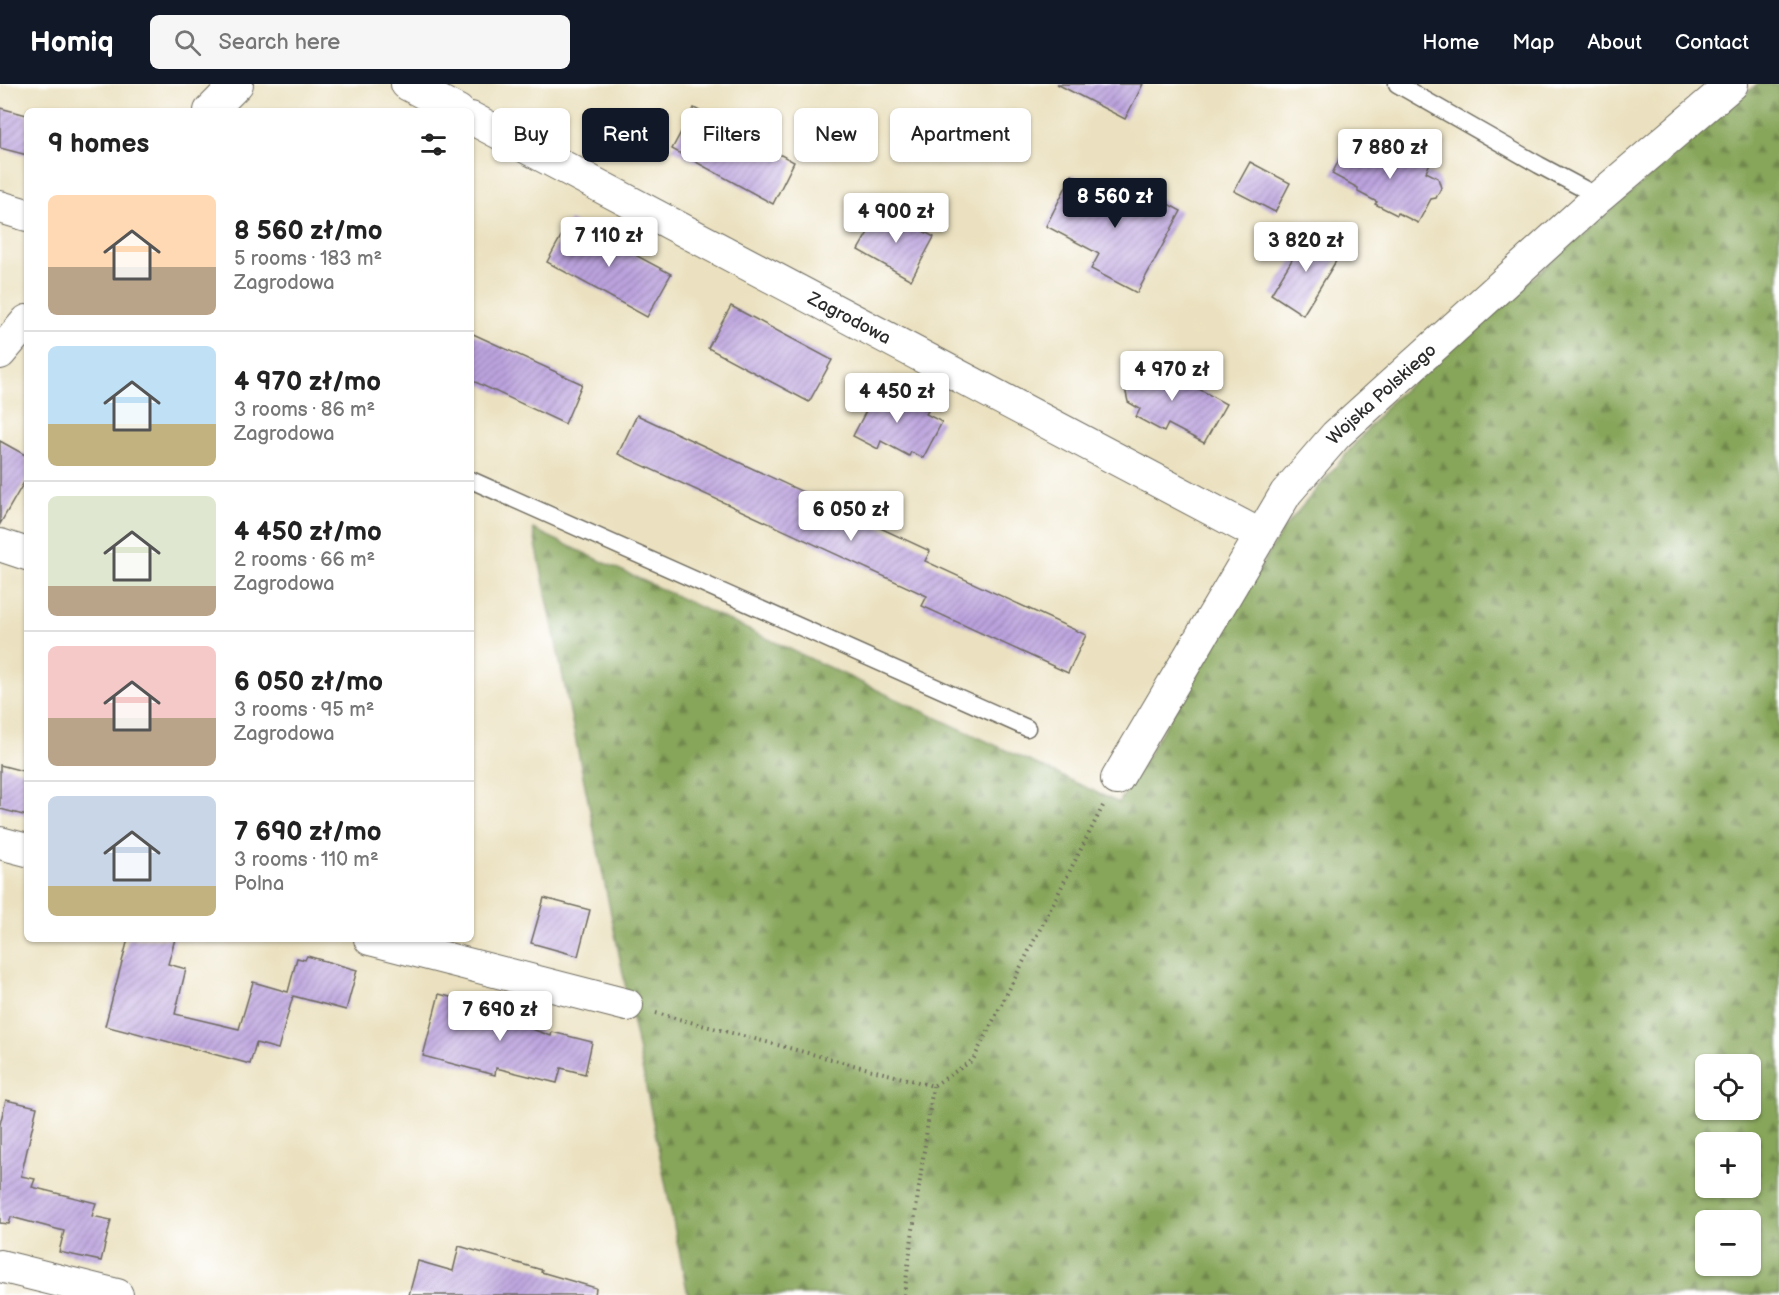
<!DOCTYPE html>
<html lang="en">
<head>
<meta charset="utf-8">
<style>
	body { margin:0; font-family:"Balsamiq Sans",sans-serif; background:#f6f6f6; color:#222; height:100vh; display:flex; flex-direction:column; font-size:22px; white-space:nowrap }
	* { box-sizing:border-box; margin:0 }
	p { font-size:20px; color:#767676 }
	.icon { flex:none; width:33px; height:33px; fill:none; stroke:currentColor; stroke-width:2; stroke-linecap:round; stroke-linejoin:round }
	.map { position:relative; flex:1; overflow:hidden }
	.side { position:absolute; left:24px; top:24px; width:450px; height:834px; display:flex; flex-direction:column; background:#fff; border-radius:9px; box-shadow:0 2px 4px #0004 }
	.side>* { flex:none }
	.hud { position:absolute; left:492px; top:24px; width:570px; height:54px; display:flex; gap:12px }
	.tools { position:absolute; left:1695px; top:970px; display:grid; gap:12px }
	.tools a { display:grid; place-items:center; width:66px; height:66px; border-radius:9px; background:#fff; box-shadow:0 2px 4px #0004; font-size:30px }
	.price { position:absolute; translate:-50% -51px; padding:0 14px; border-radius:6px; background:#fff; color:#222; font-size:20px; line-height:39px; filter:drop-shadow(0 2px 3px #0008) }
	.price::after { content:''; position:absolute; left:50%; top:36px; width:18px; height:14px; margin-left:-9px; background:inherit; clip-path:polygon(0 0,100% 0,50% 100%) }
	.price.current { background:#111827; color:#fff }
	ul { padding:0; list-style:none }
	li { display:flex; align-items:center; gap:18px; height:150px; padding:0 24px }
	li+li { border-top:2px solid #e0e0e0 }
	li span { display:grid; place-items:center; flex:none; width:168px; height:120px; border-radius:9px; color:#555 }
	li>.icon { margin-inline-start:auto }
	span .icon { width:72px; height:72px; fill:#fffc; stroke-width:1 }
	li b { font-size:26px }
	h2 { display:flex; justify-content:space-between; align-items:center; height:72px; padding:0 24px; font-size:26px }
	.pill { padding:0 21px; border-radius:9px; background:#fff; box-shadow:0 2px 4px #0004; font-size:21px; line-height:54px }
	.pill.current { background:#111827; color:#fff }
	header { display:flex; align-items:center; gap:36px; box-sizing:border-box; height:84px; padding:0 30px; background:#111827; color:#fff }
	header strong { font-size:28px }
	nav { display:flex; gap:33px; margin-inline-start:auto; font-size:21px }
	.search { width:420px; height:54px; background:#f6f6f6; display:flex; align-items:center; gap:15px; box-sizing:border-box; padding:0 21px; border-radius:9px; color:#767676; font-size:22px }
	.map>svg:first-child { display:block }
	.forest { fill:url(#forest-firs); stroke:#596842; stroke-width:1.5; fill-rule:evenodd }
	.building { fill:url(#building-hatch) }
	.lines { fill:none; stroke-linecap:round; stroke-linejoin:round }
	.lane-casing { stroke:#6e6b5f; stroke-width:19 }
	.street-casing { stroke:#6e6b5f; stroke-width:34 }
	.path { stroke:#6e6b5f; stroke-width:4; stroke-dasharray:1.5 4.5; stroke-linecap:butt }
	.lane { stroke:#fff; stroke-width:16 }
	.street { stroke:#fff; stroke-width:32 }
	.labels { text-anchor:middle; stroke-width:4.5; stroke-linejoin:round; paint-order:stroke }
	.street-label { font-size:18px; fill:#2b2b2b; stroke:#fff }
</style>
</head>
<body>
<header>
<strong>Homiq</strong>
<div class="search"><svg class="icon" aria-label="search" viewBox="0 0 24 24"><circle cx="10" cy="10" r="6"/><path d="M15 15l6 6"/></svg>Search here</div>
<nav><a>Home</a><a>Map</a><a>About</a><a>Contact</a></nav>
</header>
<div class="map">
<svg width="1779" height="1211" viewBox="0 0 1779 1211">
	<defs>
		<pattern id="forest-firs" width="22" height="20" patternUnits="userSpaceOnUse" patternTransform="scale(1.5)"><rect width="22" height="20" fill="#87a65a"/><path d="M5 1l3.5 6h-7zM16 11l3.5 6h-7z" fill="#6f874b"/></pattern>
		<pattern id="building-hatch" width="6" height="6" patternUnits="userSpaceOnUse" patternTransform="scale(1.5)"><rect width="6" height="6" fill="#bca3de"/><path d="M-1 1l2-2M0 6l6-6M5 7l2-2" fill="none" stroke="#9985b4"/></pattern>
	</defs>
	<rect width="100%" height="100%" fill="#fff"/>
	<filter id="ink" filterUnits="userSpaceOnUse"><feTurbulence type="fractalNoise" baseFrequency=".0167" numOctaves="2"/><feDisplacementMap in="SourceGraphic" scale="12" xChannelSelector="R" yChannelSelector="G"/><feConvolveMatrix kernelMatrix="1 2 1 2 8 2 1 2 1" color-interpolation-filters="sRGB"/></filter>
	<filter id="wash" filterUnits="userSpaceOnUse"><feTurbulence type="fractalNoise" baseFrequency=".008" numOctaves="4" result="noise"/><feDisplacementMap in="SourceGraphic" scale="24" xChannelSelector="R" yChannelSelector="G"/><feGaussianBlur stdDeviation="1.35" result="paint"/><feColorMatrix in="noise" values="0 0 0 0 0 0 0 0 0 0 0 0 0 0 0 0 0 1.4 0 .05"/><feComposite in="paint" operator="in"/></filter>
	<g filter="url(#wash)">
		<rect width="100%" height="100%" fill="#ebe1c0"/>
		<path class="forest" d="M1757,0H1779V1211H688L533,445L1119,719L1284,444L1392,316ZM1706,981H1750V1026H1706ZM1706,1059H1750V1104H1706ZM1706,1137H1750V1182H1706Z"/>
		<g id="blocks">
			<g class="building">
				<polygon points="1057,0 1143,0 1125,35"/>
				<polygon points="0,24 27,31 27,71 0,64"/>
				<polygon points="694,24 794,78 773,120 672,65"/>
				<polygon points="1348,58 1375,72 1376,70 1391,78 1400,62 1430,79 1426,88 1438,94 1441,104 1436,114 1431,115 1418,139 1398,129 1397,131 1375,120 1377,118 1358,108 1358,104 1332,90"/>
				<polygon points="1250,78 1290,99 1275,128 1234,107"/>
				<polygon points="1072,91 1126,120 1135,102 1181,127 1137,209 1091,185 1099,170 1046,142"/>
				<polygon points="882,124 934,153 911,196 858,166"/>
				<polygon points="570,136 671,190 647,233 547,178"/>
				<polygon points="1309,148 1341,169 1303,231 1271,210"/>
				<polygon points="731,222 832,276 809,318 708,264"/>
				<polygon points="471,249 582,300 565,340 471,296"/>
				<polygon points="1145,275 1226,320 1204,359 1168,340 1164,348 1136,333 1140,325 1128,318 1125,304 1130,293 1136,291"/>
				<polygon points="879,302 928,327 926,330 942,338 923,374 911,368 909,372 881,357 878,365 853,352"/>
				<polygon points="637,331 930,467 925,477 1086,551 1068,589 922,522 927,512 618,370"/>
				<polygon points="0,357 27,372 27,393 0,440"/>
				<polygon points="0,681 27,688 27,732 0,725"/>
				<polygon points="544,814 590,826 578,872 531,859"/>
				<polygon points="128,855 175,855 168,880 186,885 175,930 239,945 253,898 288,908 297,874 305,876 307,872 357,886 346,926 293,912 278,965 256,959 250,980 129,947 128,948 105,942"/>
				<polygon points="439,910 458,915 458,912 509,927 507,936 551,952 552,948 592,958 585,990 561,984 557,999 496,984 495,991 423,972"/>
				<polygon points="6,1016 37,1023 21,1092 35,1095 32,1103 96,1119 92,1132 111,1136 101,1177 59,1168 64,1147 11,1133 9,1140 0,1139 0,1040"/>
				<polygon points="459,1162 542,1186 541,1188 596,1204 595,1211 409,1211 418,1177 453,1187"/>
			</g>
		</g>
	</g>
	<g filter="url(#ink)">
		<use href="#blocks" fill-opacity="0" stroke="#6e6b5f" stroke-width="1.5"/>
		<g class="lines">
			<defs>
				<g id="lane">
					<polyline points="1397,0 1539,81 1599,113"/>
					<polyline points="471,396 1027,644"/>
				</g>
				<g id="street">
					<polyline points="407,0 458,27"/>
					<polyline points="210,27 237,0"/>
					<path id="s1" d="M471,34L1260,451"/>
					<polyline points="0,123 27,131"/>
					<polyline points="0,269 27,237"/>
					<polyline points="0,461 27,470"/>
					<path id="s2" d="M1117,695L1286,409L1336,351L1599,113L1732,0"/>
					<polyline points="0,759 27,766"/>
					<polyline points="370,855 627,921"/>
					<polyline points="0,1182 117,1211"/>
				</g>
			</defs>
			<use href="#lane" class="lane-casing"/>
			<use href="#street" class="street-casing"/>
			<g class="path">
				<polyline points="656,929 933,1002 973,976 1103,722"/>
				<polyline points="904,1211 933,1002"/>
			</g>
			<use href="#lane" class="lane"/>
			<use href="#street" class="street"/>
		</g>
	</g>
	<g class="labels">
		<g class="street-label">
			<text dy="6" stroke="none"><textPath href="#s1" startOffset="428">Zagrodowa</textPath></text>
			<text dy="6" stroke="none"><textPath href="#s2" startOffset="470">Wojska Polskiego</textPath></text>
		</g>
	</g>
</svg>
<div class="tools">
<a><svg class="icon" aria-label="locate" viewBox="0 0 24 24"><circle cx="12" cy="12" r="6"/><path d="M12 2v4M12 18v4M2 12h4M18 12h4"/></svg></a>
<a>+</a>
<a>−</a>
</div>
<b class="price" style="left:1390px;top:96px">7 880 zł</b>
<b class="price current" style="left:1115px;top:145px">8 560 zł</b>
<b class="price" style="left:896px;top:160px">4 900 zł</b>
<b class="price" style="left:609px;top:184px">7 110 zł</b>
<b class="price" style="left:1306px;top:189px">3 820 zł</b>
<b class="price" style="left:1172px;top:318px">4 970 zł</b>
<b class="price" style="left:897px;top:340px">4 450 zł</b>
<b class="price" style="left:851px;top:458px">6 050 zł</b>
<b class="price" style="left:500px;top:958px">7 690 zł</b>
<div class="hud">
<a class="pill">Buy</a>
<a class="pill current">Rent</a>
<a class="pill">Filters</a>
<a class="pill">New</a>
<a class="pill">Apartment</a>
</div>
<section class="side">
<h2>9 homes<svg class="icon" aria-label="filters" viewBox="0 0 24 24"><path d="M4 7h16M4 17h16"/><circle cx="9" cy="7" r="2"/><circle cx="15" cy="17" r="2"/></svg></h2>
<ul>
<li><span style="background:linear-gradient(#ffd9b3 60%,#b9a48a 0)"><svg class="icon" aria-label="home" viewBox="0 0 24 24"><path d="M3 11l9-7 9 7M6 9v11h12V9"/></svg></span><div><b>8 560 zł/mo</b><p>5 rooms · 183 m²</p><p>Zagrodowa</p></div></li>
<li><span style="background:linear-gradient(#bfe0f5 65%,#c2b280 0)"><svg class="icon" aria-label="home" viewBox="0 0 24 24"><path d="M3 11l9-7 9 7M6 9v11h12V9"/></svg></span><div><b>4 970 zł/mo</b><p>3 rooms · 86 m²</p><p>Zagrodowa</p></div></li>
<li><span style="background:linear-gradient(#dfe7d0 75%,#b9a48a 0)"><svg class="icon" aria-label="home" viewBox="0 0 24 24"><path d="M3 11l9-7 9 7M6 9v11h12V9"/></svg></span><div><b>4 450 zł/mo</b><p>2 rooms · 66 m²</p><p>Zagrodowa</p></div></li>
<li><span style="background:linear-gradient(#f6c9c9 60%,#b9a48a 0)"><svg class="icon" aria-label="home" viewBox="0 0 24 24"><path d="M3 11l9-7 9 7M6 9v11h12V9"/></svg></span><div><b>6 050 zł/mo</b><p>3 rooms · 95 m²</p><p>Zagrodowa</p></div></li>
<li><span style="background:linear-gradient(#c9d6e8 75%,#c2b280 0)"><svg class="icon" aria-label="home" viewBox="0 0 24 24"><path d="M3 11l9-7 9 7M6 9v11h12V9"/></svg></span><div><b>7 690 zł/mo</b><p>3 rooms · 110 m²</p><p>Polna</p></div></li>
</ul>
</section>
</div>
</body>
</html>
